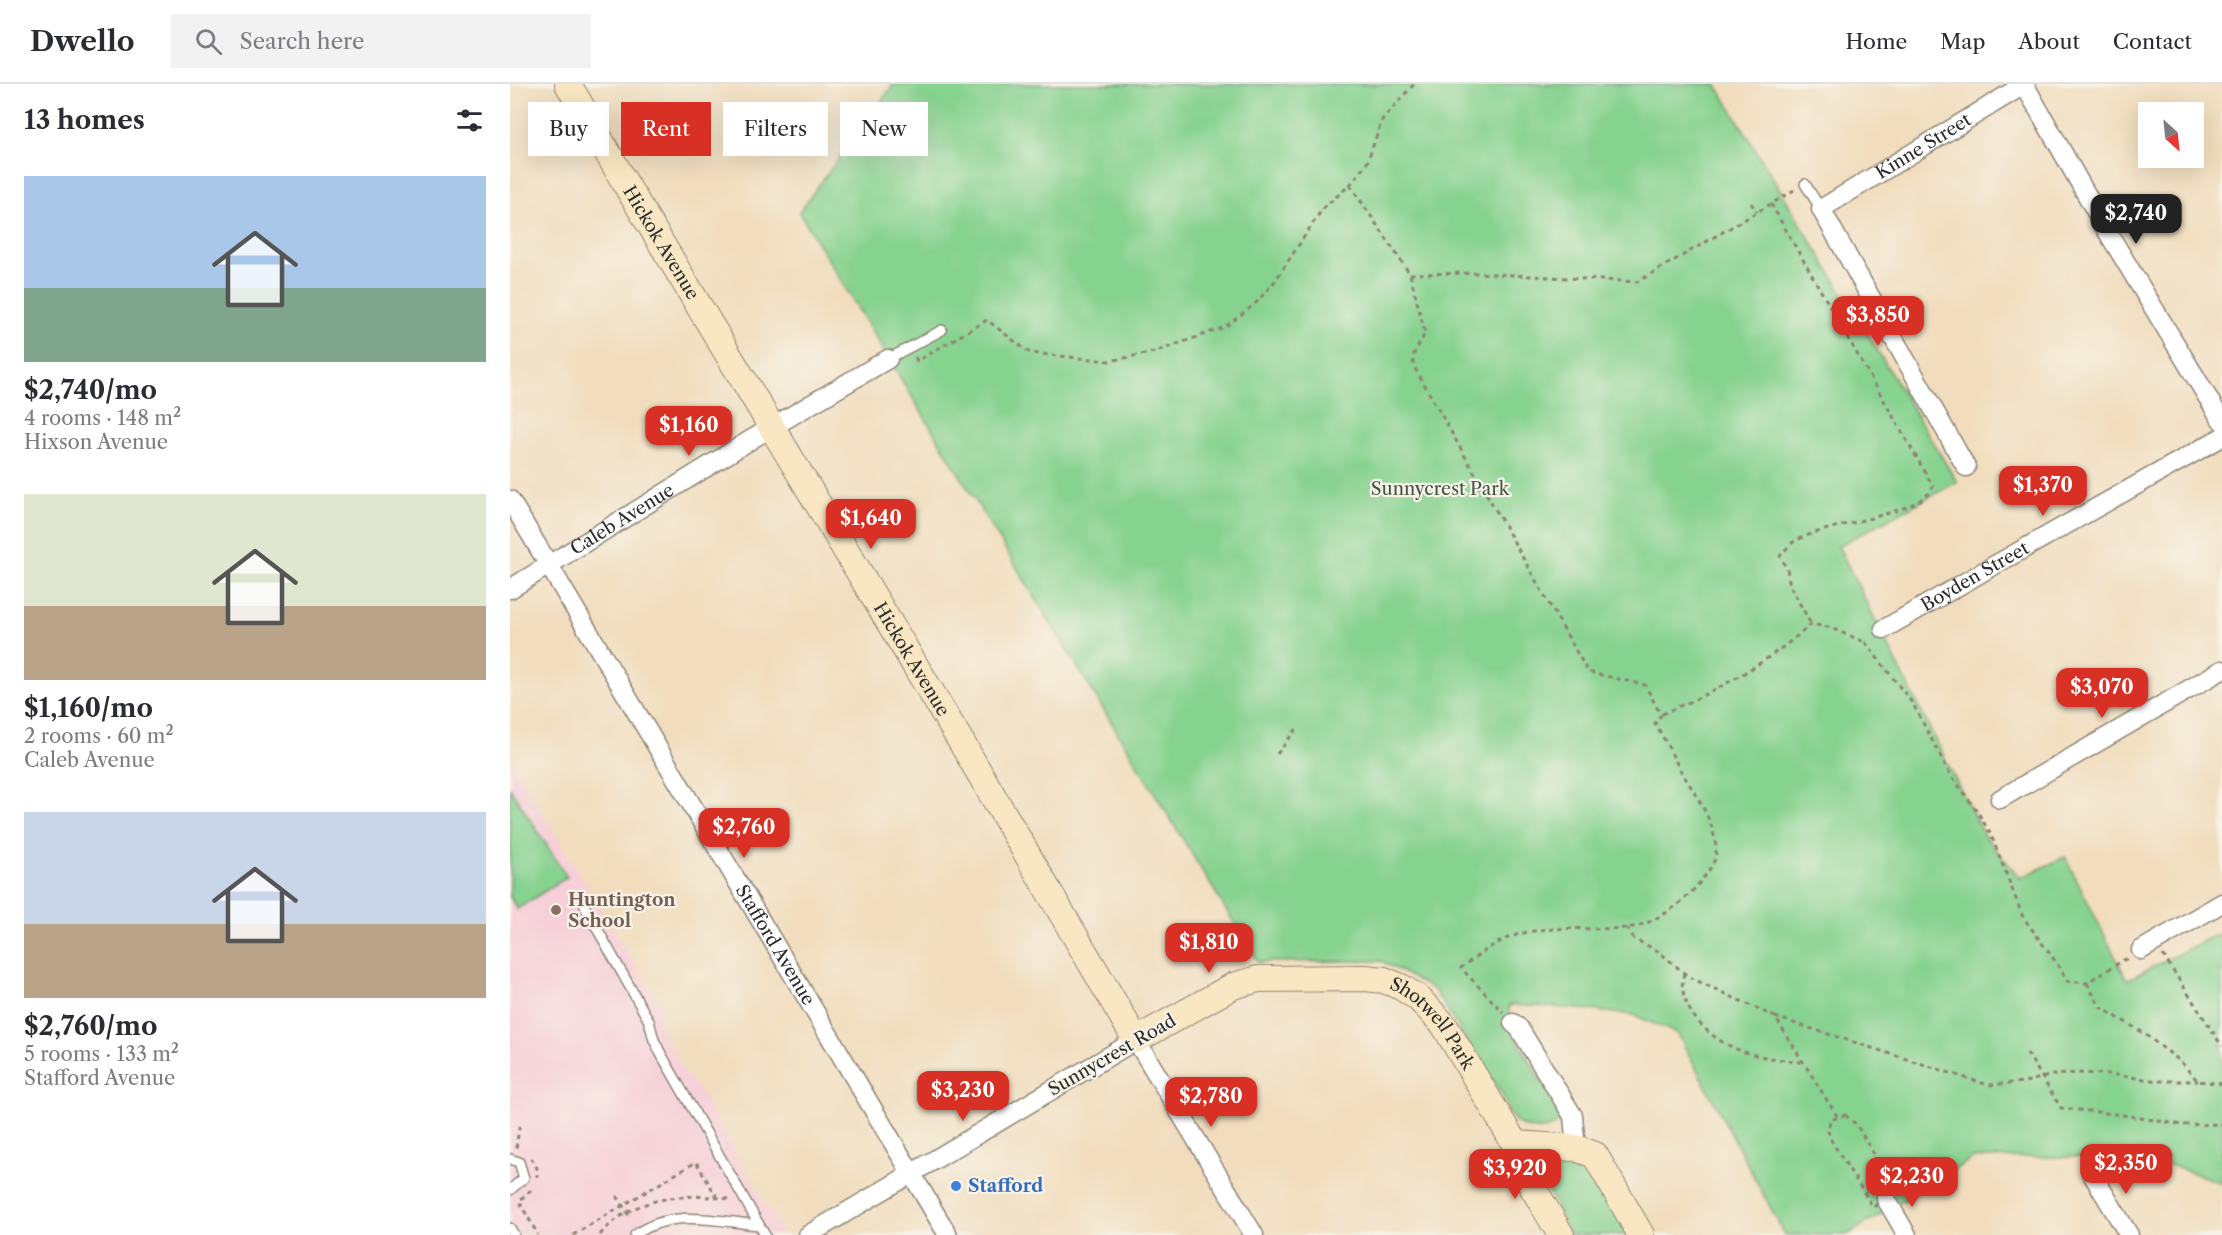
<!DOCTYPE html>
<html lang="en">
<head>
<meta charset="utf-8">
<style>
	body { margin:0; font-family:"Libre Caslon Text",serif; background:#f2f2f3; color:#2b2b33; height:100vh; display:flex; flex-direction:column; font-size:22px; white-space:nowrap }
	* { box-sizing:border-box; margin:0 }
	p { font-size:20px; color:#7c7c81 }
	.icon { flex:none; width:33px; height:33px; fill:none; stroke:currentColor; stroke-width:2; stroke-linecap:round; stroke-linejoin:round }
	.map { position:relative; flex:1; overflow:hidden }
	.sheet { display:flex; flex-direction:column; background:#fff; width:510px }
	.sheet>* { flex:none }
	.top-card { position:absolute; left:18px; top:18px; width:570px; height:54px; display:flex; gap:12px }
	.needle { width:39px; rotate:153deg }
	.buttons { position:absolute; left:1628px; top:18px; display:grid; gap:12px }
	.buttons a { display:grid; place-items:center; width:66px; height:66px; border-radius:0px; background:#fff; box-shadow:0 6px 24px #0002; font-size:30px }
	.price { position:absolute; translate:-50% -51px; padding:0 14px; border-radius:12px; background:#d93025; color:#fff; font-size:20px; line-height:39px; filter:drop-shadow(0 2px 3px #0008) }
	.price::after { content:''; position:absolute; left:50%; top:36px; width:18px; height:14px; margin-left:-9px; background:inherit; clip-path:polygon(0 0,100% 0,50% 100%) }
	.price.active { background:#222; color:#fff }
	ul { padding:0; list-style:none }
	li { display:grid; align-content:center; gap:12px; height:318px; padding:0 24px }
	li span { display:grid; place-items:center; height:186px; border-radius:0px; color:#555 }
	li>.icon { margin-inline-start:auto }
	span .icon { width:108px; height:108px; fill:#fffc; stroke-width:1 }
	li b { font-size:26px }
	h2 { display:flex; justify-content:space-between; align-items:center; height:72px; padding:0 24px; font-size:26px }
	.tag { padding:0 21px; border-radius:0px; background:#fff; box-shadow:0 6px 24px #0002; font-size:21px; line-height:54px }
	.tag.active { background:#d93025; color:#fff }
	header { display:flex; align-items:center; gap:36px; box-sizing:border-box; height:84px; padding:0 30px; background:#fff; border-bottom:2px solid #e1e1e2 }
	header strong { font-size:28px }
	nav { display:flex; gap:33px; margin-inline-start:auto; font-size:21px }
	.search { width:420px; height:54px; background:#f2f2f3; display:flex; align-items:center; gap:15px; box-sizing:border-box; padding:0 21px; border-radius:0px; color:#7c7c81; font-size:22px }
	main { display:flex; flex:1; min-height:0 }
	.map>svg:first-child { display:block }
	.built { fill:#f6cfd8 }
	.green { fill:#86d28f; stroke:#587e5d; stroke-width:1.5 }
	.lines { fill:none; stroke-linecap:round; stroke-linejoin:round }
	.lane-casing { stroke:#8e8474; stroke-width:12 }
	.street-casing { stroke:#8e8474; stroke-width:21 }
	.secondary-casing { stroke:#8e8474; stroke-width:28 }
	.path { stroke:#8e8474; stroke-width:3; stroke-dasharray:4.5 4.5; stroke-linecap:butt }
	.lane { stroke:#fff; stroke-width:9 }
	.street { stroke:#fff; stroke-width:18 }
	.secondary { stroke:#f9e7c3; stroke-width:26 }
	.education-dot { fill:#8d6e63; stroke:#f7f3e8; stroke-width:2 }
	.shop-dot { fill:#3f7fe0; stroke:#f7f3e8; stroke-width:2 }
	.labels { text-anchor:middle; stroke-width:4.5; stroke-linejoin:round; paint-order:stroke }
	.street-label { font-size:18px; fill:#2b2b2b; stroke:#f7f3e8 }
	.park-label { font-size:18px; fill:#425544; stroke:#f7f3e8 }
	.education-label { font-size:18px; font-weight:bold; fill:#785e54; stroke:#f7f3e8; text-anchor:start }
	.shop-label { font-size:18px; font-weight:bold; fill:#366cbe; stroke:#f7f3e8; text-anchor:start }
</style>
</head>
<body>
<header>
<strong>Dwello</strong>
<div class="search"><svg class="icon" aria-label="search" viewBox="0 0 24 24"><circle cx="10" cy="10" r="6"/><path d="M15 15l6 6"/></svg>Search here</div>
<nav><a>Home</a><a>Map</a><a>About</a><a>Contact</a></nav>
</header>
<main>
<section class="sheet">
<h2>13 homes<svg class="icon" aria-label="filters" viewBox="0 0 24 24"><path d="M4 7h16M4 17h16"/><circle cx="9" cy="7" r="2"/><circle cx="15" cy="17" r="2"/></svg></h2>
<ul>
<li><span style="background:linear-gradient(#a9c7e8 60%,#7fa58c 0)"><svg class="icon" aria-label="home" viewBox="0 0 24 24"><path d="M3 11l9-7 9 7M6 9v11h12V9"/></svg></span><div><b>$2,740/mo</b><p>4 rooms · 148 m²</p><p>Hixson Avenue</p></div></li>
<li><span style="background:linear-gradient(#dfe7d0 60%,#b9a48a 0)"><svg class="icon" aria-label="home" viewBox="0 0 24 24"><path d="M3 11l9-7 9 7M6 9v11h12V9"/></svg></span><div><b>$1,160/mo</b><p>2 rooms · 60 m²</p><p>Caleb Avenue</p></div></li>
<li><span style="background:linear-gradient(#c9d6e8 60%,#b9a48a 0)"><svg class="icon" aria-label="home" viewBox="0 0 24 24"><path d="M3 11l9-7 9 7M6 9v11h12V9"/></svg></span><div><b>$2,760/mo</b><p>5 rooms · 133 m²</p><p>Stafford Avenue</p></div></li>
</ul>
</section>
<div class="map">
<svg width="1712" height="1151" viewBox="0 0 1712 1151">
	<rect width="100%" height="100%" fill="#f7f3e8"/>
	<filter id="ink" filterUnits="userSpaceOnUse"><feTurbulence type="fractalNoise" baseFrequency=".0167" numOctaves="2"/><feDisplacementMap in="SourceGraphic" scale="12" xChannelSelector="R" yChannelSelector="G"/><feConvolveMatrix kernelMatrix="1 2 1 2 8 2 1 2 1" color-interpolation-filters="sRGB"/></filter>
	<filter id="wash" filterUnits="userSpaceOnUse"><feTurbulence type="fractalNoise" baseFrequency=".008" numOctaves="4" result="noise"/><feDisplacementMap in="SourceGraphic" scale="24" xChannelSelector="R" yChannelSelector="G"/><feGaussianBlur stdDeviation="1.35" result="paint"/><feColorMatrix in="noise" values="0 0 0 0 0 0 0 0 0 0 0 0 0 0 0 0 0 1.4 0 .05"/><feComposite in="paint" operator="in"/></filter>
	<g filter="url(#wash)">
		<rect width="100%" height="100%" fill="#f1ddbd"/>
		<polygon class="built" points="0,676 150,922 149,941 175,990 188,1004 273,1151 0,1151"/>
		<g class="green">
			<path d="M384,0H1206L1447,398L1328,462L1473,750L1510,794L1555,773L1617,896L1707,850L1712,860V1099L1633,1072L1463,1074L1337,1151H1275L1168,950L1124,931L1060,924L999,921V942L1050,1028V1038C1035,1049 1013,1048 1001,1032C997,1027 996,1018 994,1013L924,906L872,877L748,878L289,128Z"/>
			<polygon points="0,704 57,793 7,825 0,813"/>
			<polygon points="1064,1075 1081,1082 1122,1151 1060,1151 1034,1097 1038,1090"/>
		</g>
	</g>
	<g filter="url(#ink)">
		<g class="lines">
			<defs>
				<g id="lane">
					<polyline points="1295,100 1311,125"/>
					<polyline points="378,275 432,246"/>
					<polyline points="75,823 139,937 144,956 151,970 255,1151"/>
					<polyline points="0,1075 9,1078 14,1094 0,1106"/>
					<polyline points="0,1144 4,1151"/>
					<path d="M125,1151C162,1124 207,1137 249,1141"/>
				</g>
				<g id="street">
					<polyline points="1514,0 1597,147 1712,337"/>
					<path id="s1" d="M1456,383L1311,125L1515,0"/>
					<path id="s2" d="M0,416L438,1151"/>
					<path id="s3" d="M0,505L242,355L378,275"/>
					<path id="s4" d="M1374,545L1483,482L1712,353"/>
					<polyline points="1490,715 1712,586"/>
					<polyline points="1631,866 1712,819"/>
					<polyline points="1003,939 1009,944 1063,1032 1066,1064"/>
					<polyline points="1582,1090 1619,1151"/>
					<polyline points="1376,1115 1397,1151"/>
					<polyline points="298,1151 626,956 744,1151"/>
				</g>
				<g id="secondary">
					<path id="s5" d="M58,0L118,104L453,661L626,956L723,902L748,895L855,894L874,896L891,903L908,914L934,941L1005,1060L1019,1097L1051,1151"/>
					<polyline points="1005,1060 1066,1064 1085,1071 1131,1151"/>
				</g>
			</defs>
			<use href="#lane" class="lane-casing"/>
			<use href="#street" class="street-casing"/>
			<use href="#secondary" class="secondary-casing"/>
			<g class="path">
				<path d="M840,101L900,190L915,249L904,270L903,281L1078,588L1135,601L1151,631L1145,639C1154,654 1162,671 1171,687C1185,710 1205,737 1206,766C1207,777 1197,789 1190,798C1174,819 1143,842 1115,844C1078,847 1043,840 1006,851C985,858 968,871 951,884L993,928"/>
				<path d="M1284,106L1261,120L1423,402C1414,432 1311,439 1282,459C1278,462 1274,468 1270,472L1277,485L1280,502L1301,540"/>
				<polyline points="1241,119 1247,128"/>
				<polyline points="900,190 967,189 1127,198 1261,120"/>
				<polyline points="405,273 407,277 477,236 520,269 599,277 645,268 715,243 745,220 765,197 813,124 840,101 857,79 872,36 904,0"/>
				<polyline points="1355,558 1403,620 1440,690 1467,727 1481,751 1513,833 1548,881 1557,897 1576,899 1619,873"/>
				<path d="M1152,630C1167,623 1183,617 1198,609C1235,590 1270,568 1301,540L1318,543L1355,558"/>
				<polyline points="767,670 788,643"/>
				<polyline points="1117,844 1124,855 1148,867 1179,893 1265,933 1327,1032"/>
				<polyline points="1653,871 1712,962"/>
				<path d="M1174,889C1165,923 1199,955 1229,966C1249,974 1273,975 1294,979"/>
				<polyline points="1577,899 1590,923 1632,948 1670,977 1688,997 1712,1000"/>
				<polyline points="1265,933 1478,1001 1515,998 1543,991 1568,989 1599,990 1648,997 1688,997"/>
				<polyline points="1517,969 1551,1024 1613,1031 1673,1041 1712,1040"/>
				<polygon points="1335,1031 1346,1040 1387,1109 1363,1123 1322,1058 1318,1047 1320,1036"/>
				<polyline points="6,1064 10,1038"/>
				<polyline points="21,1074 27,1084 27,1093"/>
				<polyline points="21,1106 9,1117 28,1151"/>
				<polyline points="107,1112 119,1132"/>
				<polyline points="63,1151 186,1078 207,1113"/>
				<path d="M90,1151C122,1113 172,1108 219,1115"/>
			</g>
			<use href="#lane" class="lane"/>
			<use href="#street" class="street"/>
			<use href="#secondary" class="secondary"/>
		</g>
	</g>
	<circle class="education-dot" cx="46" cy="826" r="6"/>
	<circle class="shop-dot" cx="446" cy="1102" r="6"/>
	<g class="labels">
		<g class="street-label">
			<text dy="6" stroke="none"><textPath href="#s1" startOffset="416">Kinne Street</textPath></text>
			<text dy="6" stroke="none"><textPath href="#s5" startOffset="184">Hickok Avenue</textPath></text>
			<text dy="6" stroke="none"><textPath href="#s3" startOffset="132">Caleb Avenue</textPath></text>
			<text dy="6" stroke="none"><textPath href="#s4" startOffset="105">Boyden Street</textPath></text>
			<text dy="6" stroke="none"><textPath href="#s5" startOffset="670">Hickok Avenue</textPath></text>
			<text dy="6" stroke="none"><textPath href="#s2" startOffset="518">Stafford Avenue</textPath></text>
			<text dy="6" stroke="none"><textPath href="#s5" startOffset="1442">Shotwell Park</textPath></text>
			<text transform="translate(602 971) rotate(-30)" y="6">Sunnycrest Road</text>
		</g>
		<g class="park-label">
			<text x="930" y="411">Sunnycrest Park</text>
		</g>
		<g class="education-label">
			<text x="58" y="822">Huntington<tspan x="58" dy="21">School</tspan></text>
		</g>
		<g class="shop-label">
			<text x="458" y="1108">Stafford</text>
		</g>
	</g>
</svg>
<div class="buttons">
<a><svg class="needle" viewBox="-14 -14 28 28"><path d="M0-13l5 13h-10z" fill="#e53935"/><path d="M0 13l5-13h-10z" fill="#7c7c81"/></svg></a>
</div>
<b class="price active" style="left:1626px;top:161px">$2,740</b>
<b class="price" style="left:1368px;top:263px">$3,850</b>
<b class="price" style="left:179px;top:373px">$1,160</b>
<b class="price" style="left:1533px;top:433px">$1,370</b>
<b class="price" style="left:361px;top:466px">$1,640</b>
<b class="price" style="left:1592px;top:635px">$3,070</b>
<b class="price" style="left:234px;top:775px">$2,760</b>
<b class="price" style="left:699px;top:890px">$1,810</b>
<b class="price" style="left:453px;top:1038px">$3,230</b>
<b class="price" style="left:701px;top:1044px">$2,780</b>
<b class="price" style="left:1616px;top:1111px">$2,350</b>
<b class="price" style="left:1005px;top:1116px">$3,920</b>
<b class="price" style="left:1402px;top:1124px">$2,230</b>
<div class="top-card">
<a class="tag">Buy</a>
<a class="tag active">Rent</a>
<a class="tag">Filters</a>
<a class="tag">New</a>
</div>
</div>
</main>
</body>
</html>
